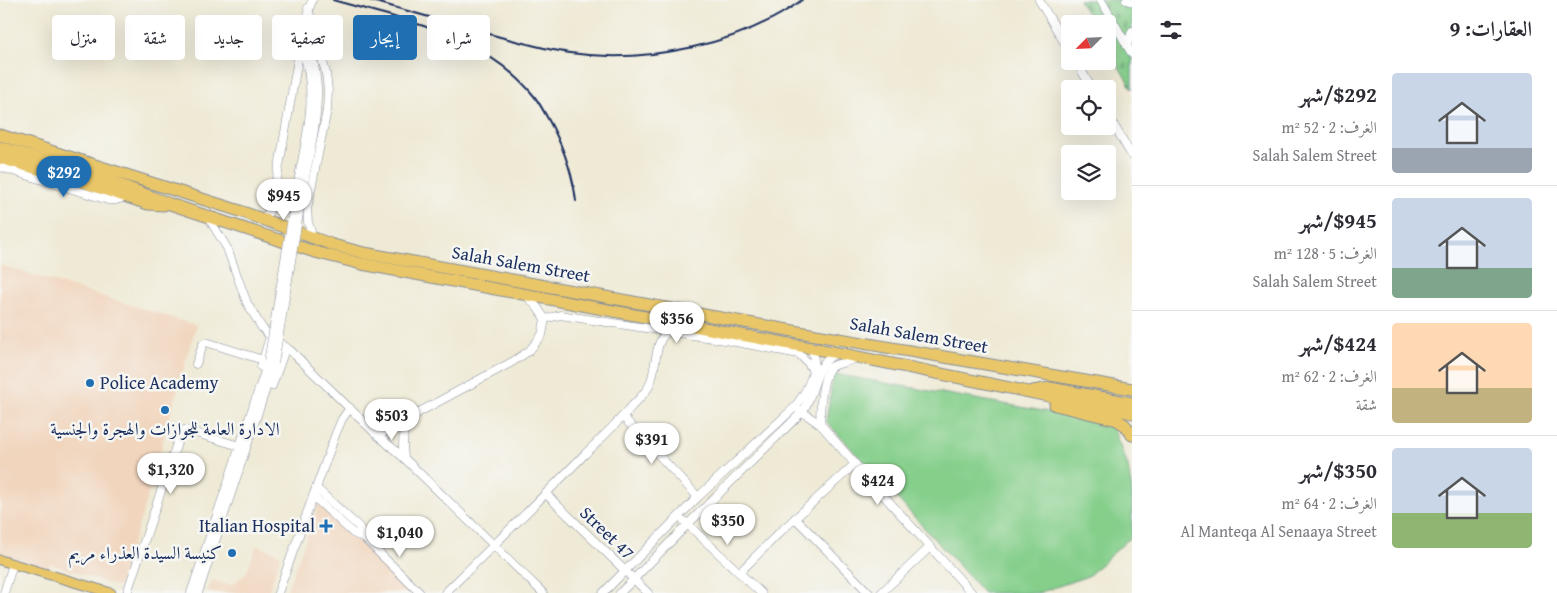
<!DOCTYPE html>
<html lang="ar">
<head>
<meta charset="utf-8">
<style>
	body { margin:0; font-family:"Gentium Book Plus",Amiri,serif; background:#f2f2f3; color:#2b2b33; direction:rtl; height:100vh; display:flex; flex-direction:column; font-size:19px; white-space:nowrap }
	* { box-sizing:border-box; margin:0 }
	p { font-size:16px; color:#7c7c81 }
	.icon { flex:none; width:28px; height:28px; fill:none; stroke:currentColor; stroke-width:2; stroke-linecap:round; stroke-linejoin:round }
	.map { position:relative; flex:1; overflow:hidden; direction:ltr }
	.panel { display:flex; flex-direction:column; background:#fff; width:425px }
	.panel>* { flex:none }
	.top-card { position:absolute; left:15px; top:15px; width:475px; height:45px; direction:rtl; display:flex; gap:10px }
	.needle { width:32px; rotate:246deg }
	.buttons { position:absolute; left:1061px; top:15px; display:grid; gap:10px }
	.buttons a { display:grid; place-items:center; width:55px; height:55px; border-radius:5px; background:#fff; box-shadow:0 5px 20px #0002; font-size:25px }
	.price { position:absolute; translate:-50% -42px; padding:0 11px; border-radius:18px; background:#fff; color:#222; font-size:16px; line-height:32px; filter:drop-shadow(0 1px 2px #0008) }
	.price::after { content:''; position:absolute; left:50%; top:30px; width:15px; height:11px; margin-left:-8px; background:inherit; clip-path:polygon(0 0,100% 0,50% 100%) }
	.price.current { background:#1f6fb2; color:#fff }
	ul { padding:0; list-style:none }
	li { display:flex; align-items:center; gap:15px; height:125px; padding:0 25px }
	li+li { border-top:1px solid #e1e1e2 }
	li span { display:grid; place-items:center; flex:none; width:140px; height:100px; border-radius:5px; color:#555 }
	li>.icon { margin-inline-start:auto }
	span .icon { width:60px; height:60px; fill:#fffc; stroke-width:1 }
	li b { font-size:21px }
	h2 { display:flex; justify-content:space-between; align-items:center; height:60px; padding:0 25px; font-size:21px }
	.chip { padding:0 18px; border-radius:5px; background:#fff; box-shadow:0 5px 20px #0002; font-size:18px; line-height:45px }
	.chip.current { background:#1f6fb2; color:#fff }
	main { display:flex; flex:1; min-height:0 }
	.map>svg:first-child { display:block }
	.built { fill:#f1d5bd }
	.cemetery { fill:url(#cemetery-stones); stroke:#507f74 }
	.pitch { fill:#85cf8b; stroke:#507f74 }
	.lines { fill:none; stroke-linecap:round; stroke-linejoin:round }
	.minor-casing { stroke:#858c9a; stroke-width:9 }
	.major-casing { stroke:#858c9a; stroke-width:11 }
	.highway-casing { stroke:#858c9a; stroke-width:13 }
	.minor { stroke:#fff; stroke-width:8 }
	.major { stroke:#e9c769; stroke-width:9 }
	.highway { stroke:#e9c769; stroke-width:11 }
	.rail { stroke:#1b2f5e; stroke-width:2 }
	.minor-bridge-casing { stroke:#858c9a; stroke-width:9; stroke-linecap:butt }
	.minor-bridge { stroke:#fff; stroke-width:8 }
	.poi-dot { fill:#1f6fb2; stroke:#f6f6f2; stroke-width:2 }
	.labels { text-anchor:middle; stroke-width:5; stroke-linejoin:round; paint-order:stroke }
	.street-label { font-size:18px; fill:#1b2f5e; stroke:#f6f6f2 }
	.poi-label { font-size:18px; fill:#1b2f5e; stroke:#f6f6f2; text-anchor:end }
</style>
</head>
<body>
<main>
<section class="panel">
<h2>العقارات: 9<svg class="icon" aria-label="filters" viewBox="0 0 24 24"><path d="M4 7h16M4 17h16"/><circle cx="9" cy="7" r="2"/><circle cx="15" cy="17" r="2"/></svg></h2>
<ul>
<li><span style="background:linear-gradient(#c9d6e8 75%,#9aa5b1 0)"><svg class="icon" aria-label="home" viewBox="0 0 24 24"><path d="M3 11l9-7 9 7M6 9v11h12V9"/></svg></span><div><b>$292/شهر</b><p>الغرف: 2 · 52 m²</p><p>Salah Salem Street</p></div></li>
<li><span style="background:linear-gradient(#c9d6e8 70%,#7fa58c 0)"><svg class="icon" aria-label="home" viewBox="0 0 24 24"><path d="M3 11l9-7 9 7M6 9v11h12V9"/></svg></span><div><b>$945/شهر</b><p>الغرف: 5 · 128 m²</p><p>Salah Salem Street</p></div></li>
<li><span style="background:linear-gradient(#ffd9b3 65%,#c2b280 0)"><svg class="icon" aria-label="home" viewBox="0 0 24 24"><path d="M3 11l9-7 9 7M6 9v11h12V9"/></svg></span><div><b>$424/شهر</b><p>الغرف: 2 · 62 m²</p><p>شقة</p></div></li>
<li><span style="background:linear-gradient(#c9d6e8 65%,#8fb573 0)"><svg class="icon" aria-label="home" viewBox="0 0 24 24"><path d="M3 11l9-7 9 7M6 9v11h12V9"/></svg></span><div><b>$350/شهر</b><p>الغرف: 2 · 64 m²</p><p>Al Manteqa Al Senaaya Street</p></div></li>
</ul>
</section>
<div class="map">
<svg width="1132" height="593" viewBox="0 0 1132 593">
	<defs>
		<pattern id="cemetery-stones" width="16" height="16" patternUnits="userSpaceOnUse" patternTransform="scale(1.25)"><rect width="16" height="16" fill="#85cf8b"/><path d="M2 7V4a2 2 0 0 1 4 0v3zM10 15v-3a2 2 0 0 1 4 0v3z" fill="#72b27a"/></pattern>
	</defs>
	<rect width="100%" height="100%" fill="#f6f6f2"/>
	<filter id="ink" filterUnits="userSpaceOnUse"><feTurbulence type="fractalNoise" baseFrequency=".02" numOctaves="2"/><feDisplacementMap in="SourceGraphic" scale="10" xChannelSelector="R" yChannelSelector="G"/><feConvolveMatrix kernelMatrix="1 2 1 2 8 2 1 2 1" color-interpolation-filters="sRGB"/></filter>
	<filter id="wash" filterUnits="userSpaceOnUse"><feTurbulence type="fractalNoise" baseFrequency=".0096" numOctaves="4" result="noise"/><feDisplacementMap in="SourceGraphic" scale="20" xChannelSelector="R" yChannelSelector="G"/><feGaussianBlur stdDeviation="1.12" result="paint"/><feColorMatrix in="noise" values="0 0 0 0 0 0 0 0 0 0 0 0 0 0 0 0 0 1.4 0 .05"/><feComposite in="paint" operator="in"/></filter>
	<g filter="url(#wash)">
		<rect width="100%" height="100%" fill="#efead5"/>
		<g class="built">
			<polygon points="0,265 196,325 142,515 118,587 50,563 48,568 0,554"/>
			<polygon points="319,504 365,548 409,593 286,593"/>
			<polygon points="257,545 281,555 268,593 207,593 212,580 231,585 246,574"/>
		</g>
		<polygon class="cemetery" points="1079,0 1132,0 1132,89 1108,48 1108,24 1093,24"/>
		<polygon class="pitch" points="834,374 1111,423 1128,466 1132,492 1132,536 1088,576 1038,593 984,593 826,421"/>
	</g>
	<g filter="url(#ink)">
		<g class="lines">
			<defs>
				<g id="minor">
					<polyline points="1039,0 1070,52"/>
					<polyline points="1101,0 1132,54"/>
					<polyline points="1126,0 1132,2"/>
					<polyline points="308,8 326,73 328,91 327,110 307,209 308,222 313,238"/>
					<polyline points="1127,46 1132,31"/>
					<polyline points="1076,61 1092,89"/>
					<polyline points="1108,115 1132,156"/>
					<polyline points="0,167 108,200 116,200 127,197"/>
					<path d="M298,182C307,133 320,92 300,43"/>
					<path d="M304,183C310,152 318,119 317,87C316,67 310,48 305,29"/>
					<polyline points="273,198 283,208 298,212"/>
					<polyline points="208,217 227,248 247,303 262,328 270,336 291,351 375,433 404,458 543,593"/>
					<polyline points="263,218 268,213 272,206 304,25 312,0"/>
					<polyline points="545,319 560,315 725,340 799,354 808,363 813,371"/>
					<polyline points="196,364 203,344 206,342 263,360"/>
					<polyline points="261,367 269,340"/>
					<polyline points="272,386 286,347"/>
					<polyline points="798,409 821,425 855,464 972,593"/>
					<polyline points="623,417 698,497"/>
					<path d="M821,425C819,413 822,374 831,367C837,363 849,363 857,357"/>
					<polyline points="375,433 385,432 394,429 421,411 512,362 529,351 542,335 545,319 537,307 526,295"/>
					<polyline points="404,458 403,446 404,422"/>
					<polyline points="316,488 359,527 364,538"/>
					<polyline points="546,494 648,593"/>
					<polyline points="313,496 353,533 364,538 420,593"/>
					<polyline points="795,518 869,593"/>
					<polyline points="684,521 761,593"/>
					<polyline points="740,572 780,532 855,464"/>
					<polyline points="4,593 13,564"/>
					<polyline points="127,593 181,431 186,430 236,445"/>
					<polyline points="191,593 268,362"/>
					<polyline points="198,593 274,364"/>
					<polyline points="278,593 336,433 342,419 350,408"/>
					<path d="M445,593C492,547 539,501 585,454C602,438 618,422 633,405C638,400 644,394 648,388C658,373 652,336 671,331"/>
					<path d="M603,593L698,497L795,407C807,391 820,367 811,348"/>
					<path d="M620,593L688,524L802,412C816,394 813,363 837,353"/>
					<polyline points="881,593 930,547"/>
				</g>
				<polyline id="major" points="0,560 111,593"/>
				<g id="highway">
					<polyline points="0,135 240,211 333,245 364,253 810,334 1132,389"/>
					<polyline points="0,147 94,175 170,204 315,252 362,264 838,353 1132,413"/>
					<polyline points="0,158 80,181 148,204 164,205"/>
					<polyline points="1033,391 1050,388 1132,403"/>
					<polyline points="1055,405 1117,420 1125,425 1132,435"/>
				</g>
			</defs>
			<use href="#minor" class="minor-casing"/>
			<use href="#major" class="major-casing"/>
			<use href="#highway" class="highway-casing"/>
			<use href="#minor" class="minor"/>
			<use href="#major" class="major"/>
			<use href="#highway" class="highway"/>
			<g class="rail">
				<path d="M333,0C405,21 484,34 534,96C541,105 547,117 553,128C565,152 573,175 576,201"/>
				<path d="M369,0C409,11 449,23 489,34C516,41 543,49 570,53C645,64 741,45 802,0"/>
			</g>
			<defs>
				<g id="minor-bridge">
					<polyline points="268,362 298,182"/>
					<polyline points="274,364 304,183"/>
				</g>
			</defs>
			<use href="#minor-bridge" class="minor-bridge-casing"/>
			<use href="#minor-bridge" class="minor-bridge"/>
		</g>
	</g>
	<g class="poi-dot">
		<circle cx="90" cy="383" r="5"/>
		<circle cx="165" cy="410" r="5"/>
		<path d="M323.5 518.5h5v5h5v5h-5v5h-5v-5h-5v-5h5z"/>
		<circle cx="232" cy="553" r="5"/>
	</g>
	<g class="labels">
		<g class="street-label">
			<text transform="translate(521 264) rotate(10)" y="6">Salah Salem Street</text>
			<text transform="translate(919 335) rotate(10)" y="6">Salah Salem Street</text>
			<text transform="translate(607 533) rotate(44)" y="6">Street 47</text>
		</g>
		<g class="poi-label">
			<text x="100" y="389" text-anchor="start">Police Academy</text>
			<text x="165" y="435" text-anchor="middle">الادارة العامة للجوازات والهجرة والجنسية</text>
			<text x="315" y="532">Italian Hospital</text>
			<text x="222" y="559">كنيسة السيدة العذراء مريم</text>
		</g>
	</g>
</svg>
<div class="buttons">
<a><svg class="needle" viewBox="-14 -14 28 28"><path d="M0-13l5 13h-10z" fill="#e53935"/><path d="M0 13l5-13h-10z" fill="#7c7c81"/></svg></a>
<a><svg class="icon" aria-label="locate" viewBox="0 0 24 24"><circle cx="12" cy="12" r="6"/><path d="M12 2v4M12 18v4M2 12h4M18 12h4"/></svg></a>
<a><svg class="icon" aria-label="layers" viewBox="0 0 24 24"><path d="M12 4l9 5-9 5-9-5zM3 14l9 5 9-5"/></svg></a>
</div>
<b class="price current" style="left:64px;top:198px">$292</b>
<b class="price" style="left:284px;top:221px">$945</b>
<b class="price" style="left:677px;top:344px">$356</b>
<b class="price" style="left:392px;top:441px">$503</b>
<b class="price" style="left:652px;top:465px">$391</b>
<b class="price" style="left:171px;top:495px">$1,320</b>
<b class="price" style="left:878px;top:506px">$424</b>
<b class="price" style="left:728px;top:546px">$350</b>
<b class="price" style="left:400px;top:558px">$1,040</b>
<div class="top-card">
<a class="chip">شراء</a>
<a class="chip current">إيجار</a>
<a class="chip">تصفية</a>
<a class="chip">جديد</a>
<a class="chip">شقة</a>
<a class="chip">منزل</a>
</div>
</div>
</main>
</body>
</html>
